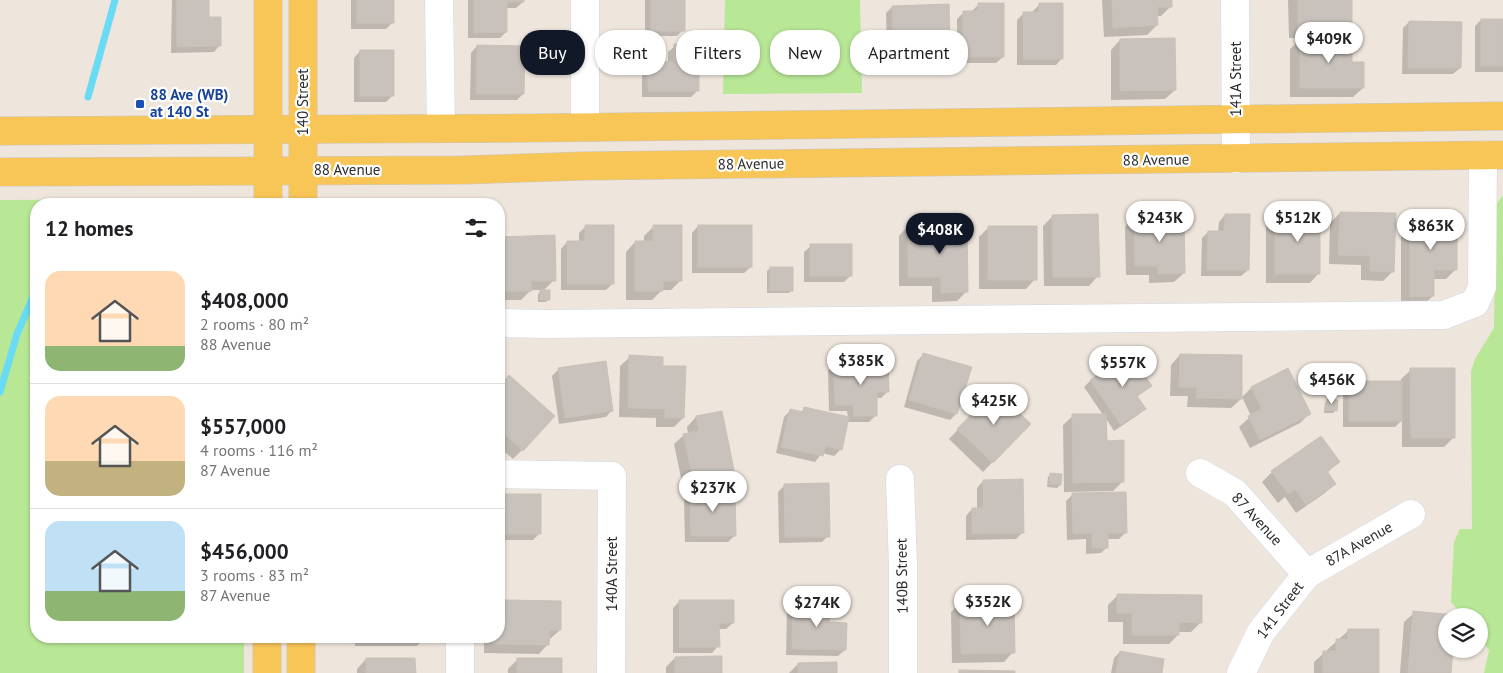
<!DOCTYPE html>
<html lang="en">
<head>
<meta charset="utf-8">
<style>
	body { margin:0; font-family:"PT Sans",sans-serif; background:#f2f2f2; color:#202124; height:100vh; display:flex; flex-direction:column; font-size:19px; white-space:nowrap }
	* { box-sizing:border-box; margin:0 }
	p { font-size:16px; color:#757577 }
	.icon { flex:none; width:28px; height:28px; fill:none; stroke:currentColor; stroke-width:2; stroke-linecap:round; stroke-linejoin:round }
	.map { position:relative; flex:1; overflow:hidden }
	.panel { position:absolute; left:30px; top:198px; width:475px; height:445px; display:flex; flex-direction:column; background:#fff; border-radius:20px; box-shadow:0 1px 4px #0004 }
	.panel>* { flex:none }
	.top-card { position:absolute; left:520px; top:30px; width:475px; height:45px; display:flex; gap:10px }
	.controls { position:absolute; left:1438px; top:608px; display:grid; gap:10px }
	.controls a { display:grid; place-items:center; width:50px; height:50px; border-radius:50%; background:#fff; box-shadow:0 1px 4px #0004; font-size:25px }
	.price { position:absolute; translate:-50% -42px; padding:0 11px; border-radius:18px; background:#fff; color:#222; font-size:16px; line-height:32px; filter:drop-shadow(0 1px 2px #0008) }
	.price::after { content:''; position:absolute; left:50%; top:30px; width:15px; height:11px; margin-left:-8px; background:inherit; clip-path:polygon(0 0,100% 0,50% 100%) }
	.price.on { background:#111827; color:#fff }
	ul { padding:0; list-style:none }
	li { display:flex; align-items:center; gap:15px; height:125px; padding:0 15px }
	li+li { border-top:1px solid #e0e0e0 }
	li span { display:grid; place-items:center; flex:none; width:140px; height:100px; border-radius:15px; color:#555 }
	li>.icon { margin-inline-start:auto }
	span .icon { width:60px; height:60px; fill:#fffc; stroke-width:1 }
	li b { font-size:21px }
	h2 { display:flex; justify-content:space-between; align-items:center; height:60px; padding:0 15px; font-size:21px }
	.pill { padding:0 18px; border-radius:20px; background:#fff; box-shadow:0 1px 4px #0004; font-size:18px; line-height:45px }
	.pill.on { background:#111827; color:#fff }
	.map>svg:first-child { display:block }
	.green { fill:#b8e796 }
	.shadow { fill:#0003 }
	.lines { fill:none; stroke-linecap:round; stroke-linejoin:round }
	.stream { stroke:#6adbf5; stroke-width:7 }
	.building { fill:#c9c2bc; stroke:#c9c1b6 }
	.minor-casing { stroke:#d1d7e4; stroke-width:29 }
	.major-casing { stroke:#c8c8c8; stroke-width:29 }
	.minor { stroke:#fff; stroke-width:28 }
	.major { stroke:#f8c557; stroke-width:28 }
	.transit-dot { fill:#1a4fb4; stroke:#fff; stroke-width:2 }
	.labels { text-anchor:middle; stroke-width:4.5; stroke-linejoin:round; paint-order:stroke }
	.street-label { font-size:15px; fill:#2b2b2b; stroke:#fff }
	.transit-label { font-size:15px; font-weight:bold; fill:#164399; stroke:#fff; text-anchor:start }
</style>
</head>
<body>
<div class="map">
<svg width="1503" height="673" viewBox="0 0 1503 673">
	<rect width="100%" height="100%" fill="#eee5dc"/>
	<g class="green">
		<polygon points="725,0 860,0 862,93 723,94"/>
		<polygon points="1503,195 1503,673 1484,673 1489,650 1479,637 1479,616 1463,616 1451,602 1454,542 1460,529 1472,529 1471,371 1475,359 1494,328 1496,205"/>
		<polygon points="233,199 238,204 36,204 36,636 244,636 244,673 0,673 0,200"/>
	</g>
	<g class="shadow">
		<polygon points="172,0 208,0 208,18 220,45 214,52 171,53"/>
		<polygon points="351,0 393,0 393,22 386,29 351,29"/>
		<polygon points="468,0 523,0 523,2 516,8 506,8 506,32 500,38 468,38"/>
		<polygon points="645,0 683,0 683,30 677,36 645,36"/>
		<polygon points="1102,0 1171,0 1171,6 1161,16 1156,16 1157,25 1147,35 1104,37"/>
		<polygon points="1288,0 1350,0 1350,28 1339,39 1363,88 1353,97 1290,97 1290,49 1302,38 1289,38"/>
		<polygon points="978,5 1003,57 996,63 957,63 957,19 963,13 972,11"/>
		<polygon points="1039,5 1062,58 1056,65 1017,65 1017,20 1023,14 1033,14 1033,11"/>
		<polygon points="892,7 948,42 942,48 887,49 886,13"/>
		<polygon points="1481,20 1503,20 1503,72 1475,72 1475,26"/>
		<polygon points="1409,22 1460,68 1453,74 1402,74 1403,28"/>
		<polygon points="1120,40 1175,90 1165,99 1111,100 1111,50"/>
		<polygon points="477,46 523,94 517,100 470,100 471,53"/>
		<polygon points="675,46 697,91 691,97 642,97 642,69 649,63 668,63 668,52"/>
		<polygon points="360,51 393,95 386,102 354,102 354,58"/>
		<polygon points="1340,213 1393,271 1383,281 1361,280 1361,265 1329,264 1330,223"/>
		<polygon points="1275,214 1319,273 1310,283 1266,283 1266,224"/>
		<polygon points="1225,215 1248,270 1241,276 1201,276 1202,238 1208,232 1218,232 1219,222"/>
		<polygon points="1053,216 1098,276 1089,286 1044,286 1043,226"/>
		<polygon points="1134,217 1184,273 1174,282 1149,283 1149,275 1126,275 1125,227"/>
		<polygon points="1410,218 1456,269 1446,279 1433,279 1433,296 1423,305 1401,306 1401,227"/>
		<polygon points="586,226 613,283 606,290 561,290 561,249 567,242 579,242 579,233"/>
		<polygon points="654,226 681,280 671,290 662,290 652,300 626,300 626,252 635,242 644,242 644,236"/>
		<polygon points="698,226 751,267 744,273 692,273 692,233"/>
		<polygon points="908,226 966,292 957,301 932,302 932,286 899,286 899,236"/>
		<polygon points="989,227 1035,279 1026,289 979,289 979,237"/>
		<polygon points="501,238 554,280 543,291 549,299 546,302 538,302 538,294 542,290 531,290 521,300 499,300 499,240"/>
		<polygon points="811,246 850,276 844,282 804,282 804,252"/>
		<polygon points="770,268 792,290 789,293 767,293 767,271"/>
		<polygon points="924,354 970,368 956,414 950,420 904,407 917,361"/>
		<polygon points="1129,354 1150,386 1136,397 1144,409 1138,415 1114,431 1105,417 1105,442 1123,481 1113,491 1064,492 1063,425 1073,416 1103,415 1084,387 1090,381"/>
		<polygon points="1180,355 1241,399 1231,408 1187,407 1188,396 1170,396 1171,365"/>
		<polygon points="630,357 662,367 683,418 674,427 656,427 656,418 619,417 620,366"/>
		<polygon points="834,364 887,392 881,398 876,398 876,415 869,422 847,422 841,449 834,456 822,453 815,462 776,453 784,417 790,411 800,413 804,409 848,418 847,411 829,411 828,371"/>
		<polygon points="558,370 612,410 606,417 559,424 552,376"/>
		<polygon points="1287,370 1310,413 1300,423 1250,448 1239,427 1251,416 1242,397 1251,388"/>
		<polygon points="1411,370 1454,437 1444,447 1402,447 1402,420 1395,427 1343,427 1343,388 1349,382 1401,382 1401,379"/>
		<polygon points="509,377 522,450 513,459 499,447 499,388"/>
		<polygon points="1328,400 1336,410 1333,413 1324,413 1325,403"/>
		<polygon points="985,401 1029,424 983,472 949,439"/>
		<polygon points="696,417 733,475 724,484 696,490 735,535 728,542 685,542 684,498 691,491 684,492 674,444 684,435 688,434 687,427"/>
		<polygon points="1321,437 1338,462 1327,473 1334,484 1325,493 1296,513 1285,497 1278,503 1262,482 1272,472"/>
		<polygon points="1051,474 1060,485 1057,488 1047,487 1048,477"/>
		<polygon points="983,481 1023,532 1016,539 966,540 966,516 972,509 977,509 977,488"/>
		<polygon points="785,485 828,536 822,542 779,543 778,492"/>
		<polygon points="1073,494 1126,532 1119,539 1107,539 1107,547 1101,553 1086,554 1086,539 1067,540 1066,501"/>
		<polygon points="499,495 540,495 540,533 533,540 499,540"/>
		<polygon points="1117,596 1201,622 1191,632 1178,632 1178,635 1169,644 1123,644 1123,622 1108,622 1108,605"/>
		<polygon points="680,601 733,623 726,629 718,629 718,646 712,653 673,653 673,608"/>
		<polygon points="504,602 560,630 550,639 548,639 548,644 539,654 484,653 484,636 499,636 499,607"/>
		<polygon points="961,602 1013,652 1004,662 952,663 951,612"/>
		<polygon points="794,603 827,624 845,650 838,656 786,655 787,609"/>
		<polygon points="1414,613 1455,616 1446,616 1446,649 1452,649 1450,673 1400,673 1404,622"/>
		<polygon points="1349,630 1378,673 1314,673 1314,662 1324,653 1327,653 1327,650"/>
		<polygon points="355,636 424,636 424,639 417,646 355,646"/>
		<polygon points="1120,652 1160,673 1111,673 1114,658"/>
		<polygon points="675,658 721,673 666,673 666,667"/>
		<polygon points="366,659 414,673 357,673 357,669"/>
		<polygon points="518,659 561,673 508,673 508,669"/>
		<polygon points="798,664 836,673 789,673"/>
	</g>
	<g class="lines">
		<g class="stream">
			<polyline points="88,97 115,0"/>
			<polyline points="0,392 17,334 36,290"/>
		</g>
	</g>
	<g class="building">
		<polygon points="177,0 209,0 209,17 221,17 221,46 177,47"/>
		<rect x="357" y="0" width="37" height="23"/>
		<polygon points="474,0 524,0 524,2 507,2 507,32 474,33"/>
		<rect x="651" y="0" width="34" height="31"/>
		<polygon points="1112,0 1172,0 1172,7 1157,7 1158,25 1113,28"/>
		<rect x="1298" y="0" width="54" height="29"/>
		<polygon points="978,3 1004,3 1004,57 963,57 963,11 978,11"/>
		<polygon points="1039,3 1063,3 1063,59 1023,59 1023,12 1039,12"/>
		<polygon points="949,4 950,42 893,44 892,6"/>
		<rect x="1481" y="19" width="22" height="47"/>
		<polygon points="1409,21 1462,22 1461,68 1408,68"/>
		<polygon points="1175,38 1176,90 1120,91 1120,39"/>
		<polygon points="1300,38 1352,38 1352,62 1364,62 1364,88 1300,88"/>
		<polygon points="674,44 699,44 699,91 648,91 648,61 674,62"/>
		<polygon points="477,45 525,46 524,94 476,94"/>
		<rect x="360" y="50" width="34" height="46"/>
		<polygon points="1340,212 1396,213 1394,272 1370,271 1370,256 1338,255"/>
		<rect x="1275" y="213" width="45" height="61"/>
		<polygon points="1098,214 1100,277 1053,277 1052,215"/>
		<polygon points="1225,214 1250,214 1249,270 1207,270 1208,231 1224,231"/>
		<polygon points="1184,215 1185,273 1158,274 1158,266 1135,266 1134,216"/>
		<polygon points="1410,216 1457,216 1457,270 1434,270 1434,296 1410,297"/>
		<polygon points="585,225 614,225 614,284 567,284 567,241 585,241"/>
		<polygon points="653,225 682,225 682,281 663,281 663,291 635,291 635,241 653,241"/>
		<rect x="698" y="225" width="54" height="42"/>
		<polygon points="908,225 967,225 968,292 941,293 941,277 908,277"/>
		<rect x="988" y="226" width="49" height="54"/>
		<polygon points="555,235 556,281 531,281 532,291 501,291 500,237"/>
		<rect x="810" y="244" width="42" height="32"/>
		<rect x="770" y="267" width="23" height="24"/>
		<rect x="540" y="290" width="10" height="10"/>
		<polygon points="923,353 972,367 957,414 909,400"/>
		<polygon points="1129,353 1152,386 1137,396 1146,409 1121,425 1090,380"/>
		<polygon points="1180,354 1242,355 1242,399 1196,398 1197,387 1179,387"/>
		<polygon points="629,355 663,357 663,366 686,366 684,418 665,418 665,409 628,408"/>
		<polygon points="606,361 613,411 565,418 558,368"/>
		<polygon points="888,362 889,392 877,392 877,416 854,416 853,405 835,405 834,363"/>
		<polygon points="1288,368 1311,414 1260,440 1248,416 1262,409 1251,387"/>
		<polygon points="1410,368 1455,368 1455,438 1411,438"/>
		<polygon points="509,375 555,416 523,451 499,429 499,387"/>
		<rect x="1349" y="381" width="53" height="40"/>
		<polygon points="995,390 1031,424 993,463 957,429"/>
		<polygon points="1327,399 1338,400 1337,411 1326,410"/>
		<polygon points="804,407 849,417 842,450 825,446 823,456 781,447 790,409 803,412"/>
		<polygon points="722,411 735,475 694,483 683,434 699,431 696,416"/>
		<polygon points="1072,414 1106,414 1107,441 1124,440 1124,482 1073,483"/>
		<polygon points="1321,436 1340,462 1327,471 1336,484 1306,505 1295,489 1288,494 1271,471"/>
		<polygon points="1050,473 1062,474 1061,485 1049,484"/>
		<polygon points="1023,479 1024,533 972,534 972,508 983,508 983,480"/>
		<polygon points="829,483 830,537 785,537 784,484"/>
		<polygon points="690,490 735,490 736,536 691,536"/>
		<polygon points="1126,492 1127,533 1108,533 1108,548 1092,548 1092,533 1073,534 1072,493"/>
		<rect x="499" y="494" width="42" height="40"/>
		<polygon points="1117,594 1202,595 1202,623 1179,622 1179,635 1132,635 1132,613 1117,613"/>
		<polygon points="503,600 561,601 561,630 550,630 549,645 493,644 493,636 499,636 499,618 503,618"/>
		<polygon points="679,600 734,600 734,623 719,623 720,647 679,647"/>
		<polygon points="1014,600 1015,653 961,654 960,601"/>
		<polygon points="793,601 830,603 829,622 847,623 846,650 792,649"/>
		<polygon points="1413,611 1456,615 1456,616 1446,616 1446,649 1453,649 1451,673 1408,673"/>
		<polygon points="1348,629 1379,629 1379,673 1323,673 1323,651 1336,651 1336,639 1348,639"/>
		<rect x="361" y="636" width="64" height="4"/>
		<polygon points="1120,651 1164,659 1162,673 1116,673"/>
		<polygon points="722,656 722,673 675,673 675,657"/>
		<polygon points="366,658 415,658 416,673 366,673"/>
		<rect x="517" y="658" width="45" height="15"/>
		<polygon points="837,662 837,673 798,673 798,663"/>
		<polygon points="959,670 1015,671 1015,673 959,673"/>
	</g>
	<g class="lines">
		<defs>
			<g id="minor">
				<polyline points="439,0 441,128"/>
				<polyline points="1235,0 1236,159"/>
				<polyline points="585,127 585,0"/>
				<polyline points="499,323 547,324 1444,315 1475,303 1482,287 1483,155"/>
				<polyline points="1200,473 1235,493 1307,574"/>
				<polyline points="499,474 612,476 611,673"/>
				<polyline points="900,479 903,566 903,673"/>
				<polyline points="460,636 460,673"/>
				<polyline points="1241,673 1261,632 1307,574 1411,514"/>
			</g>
			<g id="major">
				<polyline points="303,0 303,204"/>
				<polyline points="0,131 533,128 1503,116"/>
				<polyline points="0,172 463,170 585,166 1503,155"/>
				<polyline points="268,204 268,0"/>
				<polyline points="267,673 267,636"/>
				<polyline points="301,673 301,636"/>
			</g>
		</defs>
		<use href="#minor" class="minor-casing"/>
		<use href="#major" class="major-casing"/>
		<use href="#minor" class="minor"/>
		<use href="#major" class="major"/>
	</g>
	<rect class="transit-dot" x="135" y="99" width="10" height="10" rx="2.5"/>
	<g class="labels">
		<g class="street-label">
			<text transform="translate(1236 79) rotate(-90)" y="5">141A Street</text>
			<text transform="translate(303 102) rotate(-90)" y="5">140 Street</text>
			<text transform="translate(1156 160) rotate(-1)" y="5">88 Avenue</text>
			<text transform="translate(751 164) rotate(-1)" y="5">88 Avenue</text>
			<text x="347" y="175">88 Avenue</text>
			<text transform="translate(1257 519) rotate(47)" y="5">87 Avenue</text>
			<text transform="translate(1359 544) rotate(-30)" y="5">87A Avenue</text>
			<text transform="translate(612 574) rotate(-90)" y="5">140A Street</text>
			<text transform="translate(902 576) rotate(-91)" y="5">140B Street</text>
			<text transform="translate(1280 610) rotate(-53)" y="5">141 Street</text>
		</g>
		<g class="transit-label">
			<text x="150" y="100">88 Ave (WB)<tspan x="150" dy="17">at 140 St</tspan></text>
		</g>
	</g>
</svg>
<div class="controls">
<a><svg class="icon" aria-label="layers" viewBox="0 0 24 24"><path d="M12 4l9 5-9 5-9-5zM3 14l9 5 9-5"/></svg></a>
</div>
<b class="price" style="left:1329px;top:64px">$409K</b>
<b class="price" style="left:1160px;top:243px">$243K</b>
<b class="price" style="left:1298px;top:243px">$512K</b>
<b class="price" style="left:1431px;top:251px">$863K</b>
<b class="price on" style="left:940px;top:255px">$408K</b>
<b class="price" style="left:861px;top:386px">$385K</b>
<b class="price" style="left:1123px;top:388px">$557K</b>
<b class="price" style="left:1332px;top:405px">$456K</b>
<b class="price" style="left:994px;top:426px">$425K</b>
<b class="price" style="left:713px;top:513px">$237K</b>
<b class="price" style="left:988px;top:627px">$352K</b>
<b class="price" style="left:817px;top:628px">$274K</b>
<div class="top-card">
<a class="pill on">Buy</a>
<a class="pill">Rent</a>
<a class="pill">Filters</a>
<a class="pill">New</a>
<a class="pill">Apartment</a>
</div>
<section class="panel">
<h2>12 homes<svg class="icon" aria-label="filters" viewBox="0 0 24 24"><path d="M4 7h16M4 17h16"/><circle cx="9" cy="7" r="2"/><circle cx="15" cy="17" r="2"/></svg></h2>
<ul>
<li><span style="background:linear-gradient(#ffd9b3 75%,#8fb573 0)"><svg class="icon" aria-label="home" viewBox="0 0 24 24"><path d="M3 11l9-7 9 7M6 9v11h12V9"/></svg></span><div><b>$408,000</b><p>2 rooms · 80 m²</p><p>88 Avenue</p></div></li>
<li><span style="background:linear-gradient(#ffd9b3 65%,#c2b280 0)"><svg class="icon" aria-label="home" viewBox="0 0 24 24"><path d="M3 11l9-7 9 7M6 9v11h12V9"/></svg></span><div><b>$557,000</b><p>4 rooms · 116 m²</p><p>87 Avenue</p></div></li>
<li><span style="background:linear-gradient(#bfe0f5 70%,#8fb573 0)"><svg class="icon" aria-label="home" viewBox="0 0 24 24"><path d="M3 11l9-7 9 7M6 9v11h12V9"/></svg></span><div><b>$456,000</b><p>3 rooms · 83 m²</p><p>87 Avenue</p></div></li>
</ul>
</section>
</div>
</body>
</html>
